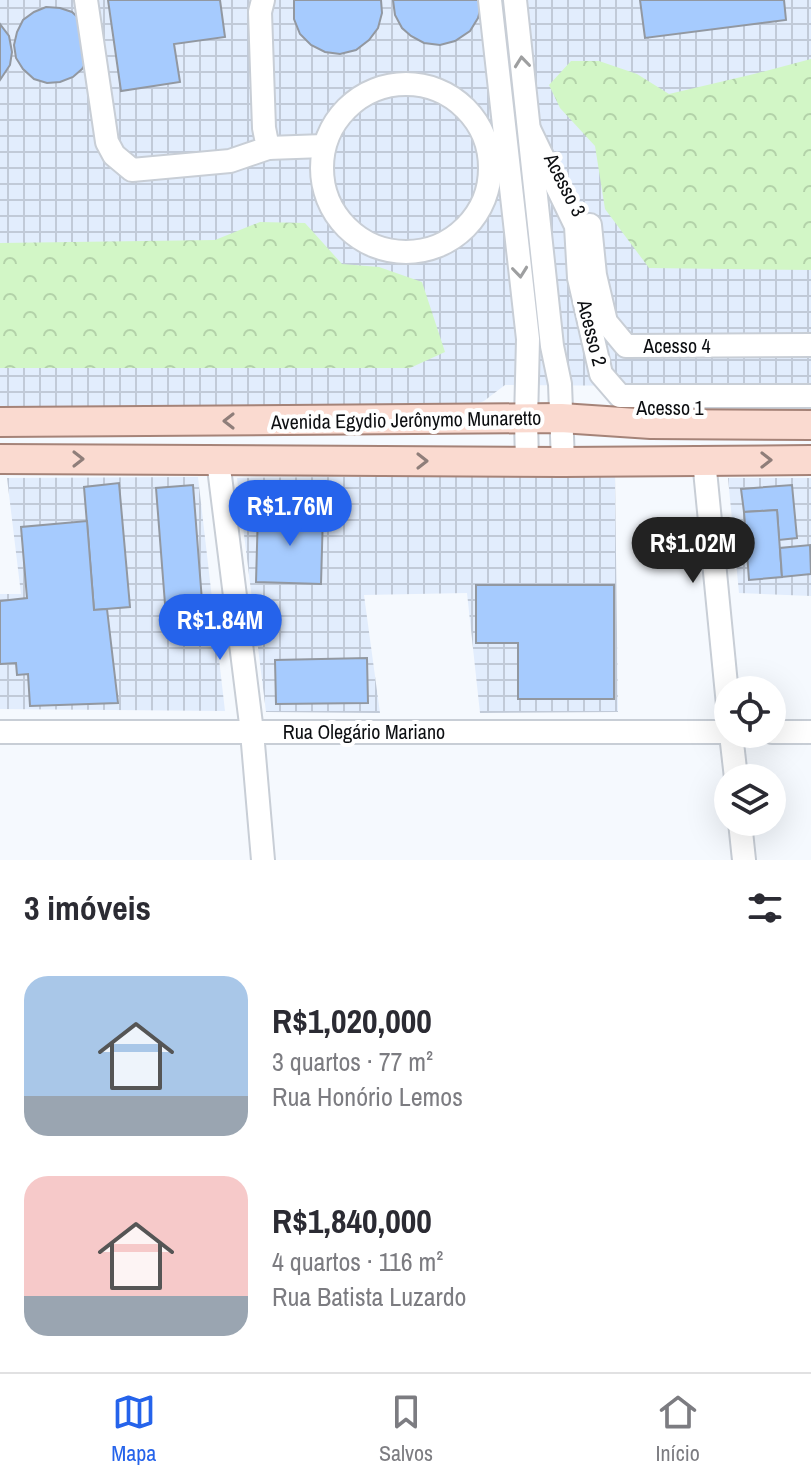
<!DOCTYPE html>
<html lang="pt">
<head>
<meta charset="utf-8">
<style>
	body { margin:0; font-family:"Archivo Narrow",sans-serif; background:#f7f7f7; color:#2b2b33; height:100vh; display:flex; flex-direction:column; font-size:30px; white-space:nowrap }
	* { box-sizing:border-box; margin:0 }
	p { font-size:26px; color:#7c7c81 }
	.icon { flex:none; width:44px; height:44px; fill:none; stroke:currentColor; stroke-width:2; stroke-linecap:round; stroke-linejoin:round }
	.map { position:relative; height:860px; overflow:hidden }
	.panel { display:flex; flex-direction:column; background:#fff; flex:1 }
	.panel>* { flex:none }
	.fabs { position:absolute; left:714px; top:676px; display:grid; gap:16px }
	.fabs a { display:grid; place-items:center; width:72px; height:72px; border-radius:50%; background:#fff; box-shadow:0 8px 32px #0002; font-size:40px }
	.price { position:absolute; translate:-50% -68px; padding:0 18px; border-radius:28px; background:#2563eb; color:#fff; font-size:26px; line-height:52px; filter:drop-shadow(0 2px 4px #0008) }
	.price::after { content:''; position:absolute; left:50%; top:48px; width:24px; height:18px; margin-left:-12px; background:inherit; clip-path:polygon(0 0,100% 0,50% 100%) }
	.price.current { background:#222; color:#fff }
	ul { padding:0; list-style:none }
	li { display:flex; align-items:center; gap:24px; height:200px; padding:0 24px }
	li span { display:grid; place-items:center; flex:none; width:224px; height:160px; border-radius:24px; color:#555 }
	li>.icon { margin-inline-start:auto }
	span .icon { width:96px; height:96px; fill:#fffc; stroke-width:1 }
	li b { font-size:34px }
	h2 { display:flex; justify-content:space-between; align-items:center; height:96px; padding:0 24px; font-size:34px }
	.dock { display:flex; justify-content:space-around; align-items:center; height:112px; border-top:2px solid #e1e1e2; background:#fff; font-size:22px; color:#7c7c81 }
	.dock a { display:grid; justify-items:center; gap:4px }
	.dock .current { color:#2563eb }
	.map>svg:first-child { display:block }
	.industrial { fill:url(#industrial-grid) }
	.forest { fill:url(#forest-crowns) }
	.building { fill:#a6cbfe; stroke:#9298a1; stroke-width:2 }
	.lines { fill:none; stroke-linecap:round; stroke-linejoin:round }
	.minor-casing { stroke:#c8ced6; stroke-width:26 }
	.major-casing { stroke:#a58378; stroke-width:32 }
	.minor { stroke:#fff; stroke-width:22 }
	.major { stroke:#fadad0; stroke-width:28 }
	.oneway { stroke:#9e9fa0 }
	.oneway2 { stroke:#8f7e7a }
	.labels { text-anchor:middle; stroke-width:8; stroke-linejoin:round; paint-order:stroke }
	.street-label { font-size:20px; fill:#0c0e11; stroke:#fff }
</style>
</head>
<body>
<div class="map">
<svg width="811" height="860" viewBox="0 0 811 860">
	<defs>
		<pattern id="industrial-grid" width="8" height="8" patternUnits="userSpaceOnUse" patternTransform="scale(2)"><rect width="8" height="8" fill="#e2edfd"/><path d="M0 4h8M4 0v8" fill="none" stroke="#c1cad8"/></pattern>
		<pattern id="forest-crowns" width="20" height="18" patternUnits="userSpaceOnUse" patternTransform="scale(2)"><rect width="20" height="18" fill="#d2f6c6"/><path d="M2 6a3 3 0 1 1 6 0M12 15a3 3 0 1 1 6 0" fill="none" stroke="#b3d2a9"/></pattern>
	</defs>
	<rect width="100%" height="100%" fill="#f5f9fe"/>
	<g class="industrial">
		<polygon points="0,0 811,0 811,387 505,385 484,401 457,411 0,406"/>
		<polygon points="615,475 618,712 480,713 467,593 364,595 380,713 266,712 237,478"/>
		<polygon points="198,477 225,711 0,709 0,594 21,594 7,478"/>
		<polygon points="728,478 811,478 811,596 739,593"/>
	</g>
	<g class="forest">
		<polygon points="811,59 811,270 649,268 605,209 595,146 560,108 549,85 571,61 599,61 637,74 669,94 754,74"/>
		<polygon points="260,222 305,223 342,264 379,267 422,282 445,352 410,368 0,368 0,243 215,240"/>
	</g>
	<g class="building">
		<polygon points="108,0 220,0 225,37 174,44 180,82 121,91"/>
		<polygon points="294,0 381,0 382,13 378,28 369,40 356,50 340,54 325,52 311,45 300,34 294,19"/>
		<polygon points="393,0 481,0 482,3 478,18 470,31 455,41 440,45 424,43 411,36 402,28 395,15"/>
		<polygon points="640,0 784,0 786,20 645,38"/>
		<polygon points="46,7 60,8 72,12 82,21 89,58 82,69 73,77 60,82 47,83 34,79 23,69 16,58 14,45 17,32 23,20 34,12"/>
		<polygon points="0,24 9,36 12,52 10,65 0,80"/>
		<polygon points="119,483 130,607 94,610 84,487"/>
		<polygon points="193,485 202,601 165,604 156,488"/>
		<polygon points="792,485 797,538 779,540 777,510 744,512 741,489"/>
		<polygon points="777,510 782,577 749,580 744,512"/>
		<polygon points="258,511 323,513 321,584 256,582"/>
		<polygon points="87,521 94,610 107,609 118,703 30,706 28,674 17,675 16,663 0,664 0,601 27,598 21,527"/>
		<polygon points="810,545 811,574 782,577 780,548"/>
		<polygon points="476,585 614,585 614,699 518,699 518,643 476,643"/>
		<polygon points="367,658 368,703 276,704 275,660"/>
	</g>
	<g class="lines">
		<defs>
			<g id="minor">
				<polyline points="86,0 107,142 114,155 132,170 230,161 268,148 264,128 260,12 263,0"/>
				<polyline points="490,0 528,339 526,420 527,462"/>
				<polyline points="515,0 552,346 560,384 563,462"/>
				<circle cx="406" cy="168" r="84"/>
				<polyline points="530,131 576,226 579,278 601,374 620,396 811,396"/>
				<polyline points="268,148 324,146"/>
				<polyline points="590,225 595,275 606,322 626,346 811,345"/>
				<polyline points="218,460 252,732 263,860"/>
				<polyline points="704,460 728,705"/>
				<polyline points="0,732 728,732"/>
				<polyline points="772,732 811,732"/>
				<polyline points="731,734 736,778"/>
				<polyline points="740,822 744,860"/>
			</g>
			<g id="major">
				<polyline points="0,422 561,418 651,424 811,425"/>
				<polyline points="0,459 563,462 811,460"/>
			</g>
		</defs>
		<use href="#minor" class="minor-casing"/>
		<use href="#major" class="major-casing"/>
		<use href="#minor" class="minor"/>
		<use href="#major" class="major"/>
	</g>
	<defs><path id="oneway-chevron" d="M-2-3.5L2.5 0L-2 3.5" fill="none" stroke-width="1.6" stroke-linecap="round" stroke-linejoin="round" transform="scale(2)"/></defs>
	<g class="oneway">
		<use href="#oneway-chevron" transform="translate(522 62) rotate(-96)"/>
		<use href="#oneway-chevron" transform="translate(520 272) rotate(84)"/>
	</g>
	<g class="oneway2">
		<use href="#oneway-chevron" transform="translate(229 421) rotate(180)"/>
		<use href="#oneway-chevron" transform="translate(78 459)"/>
		<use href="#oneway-chevron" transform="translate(766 460)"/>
		<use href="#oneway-chevron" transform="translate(422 461)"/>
	</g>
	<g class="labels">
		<g class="street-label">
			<text transform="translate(565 185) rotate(63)" y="7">Acesso 3</text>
			<text transform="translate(592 333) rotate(76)" y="7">Acesso 2</text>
			<text x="677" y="353">Acesso 4</text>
			<text x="670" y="415">Acesso 1</text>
			<text transform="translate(406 420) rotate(-1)" y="7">Avenida Egydio Jerônymo Munaretto</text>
			<text x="364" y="739">Rua Olegário Mariano</text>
		</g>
	</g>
</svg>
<div class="fabs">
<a><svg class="icon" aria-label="locate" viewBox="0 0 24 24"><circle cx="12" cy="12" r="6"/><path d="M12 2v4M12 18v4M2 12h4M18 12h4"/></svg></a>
<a><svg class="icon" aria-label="layers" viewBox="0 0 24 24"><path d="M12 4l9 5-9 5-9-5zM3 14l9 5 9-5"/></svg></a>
</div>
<b class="price" style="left:290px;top:548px">R$1.76M</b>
<b class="price current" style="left:693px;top:585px">R$1.02M</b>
<b class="price" style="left:220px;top:662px">R$1.84M</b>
</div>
<section class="panel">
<h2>3 imóveis<svg class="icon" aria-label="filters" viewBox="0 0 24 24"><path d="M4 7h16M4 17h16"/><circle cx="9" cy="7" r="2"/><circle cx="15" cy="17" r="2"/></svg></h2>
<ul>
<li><span style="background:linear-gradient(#a9c7e8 75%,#9aa5b1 0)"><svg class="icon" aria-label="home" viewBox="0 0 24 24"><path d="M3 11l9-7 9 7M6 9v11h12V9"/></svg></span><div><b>R$1,020,000</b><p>3 quartos · 77 m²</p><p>Rua Honório Lemos</p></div></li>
<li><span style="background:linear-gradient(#f6c9c9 75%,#9aa5b1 0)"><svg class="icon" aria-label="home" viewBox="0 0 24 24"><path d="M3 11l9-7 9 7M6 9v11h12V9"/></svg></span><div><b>R$1,840,000</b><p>4 quartos · 116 m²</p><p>Rua Batista Luzardo</p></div></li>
</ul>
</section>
<nav class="dock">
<a class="current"><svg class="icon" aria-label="map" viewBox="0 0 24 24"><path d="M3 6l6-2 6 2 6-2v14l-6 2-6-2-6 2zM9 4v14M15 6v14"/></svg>Mapa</a>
<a><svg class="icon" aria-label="saved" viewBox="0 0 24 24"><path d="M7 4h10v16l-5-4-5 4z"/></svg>Salvos</a>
<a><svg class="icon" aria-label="home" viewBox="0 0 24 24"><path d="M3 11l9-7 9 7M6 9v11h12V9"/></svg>Início</a>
</nav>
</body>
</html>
